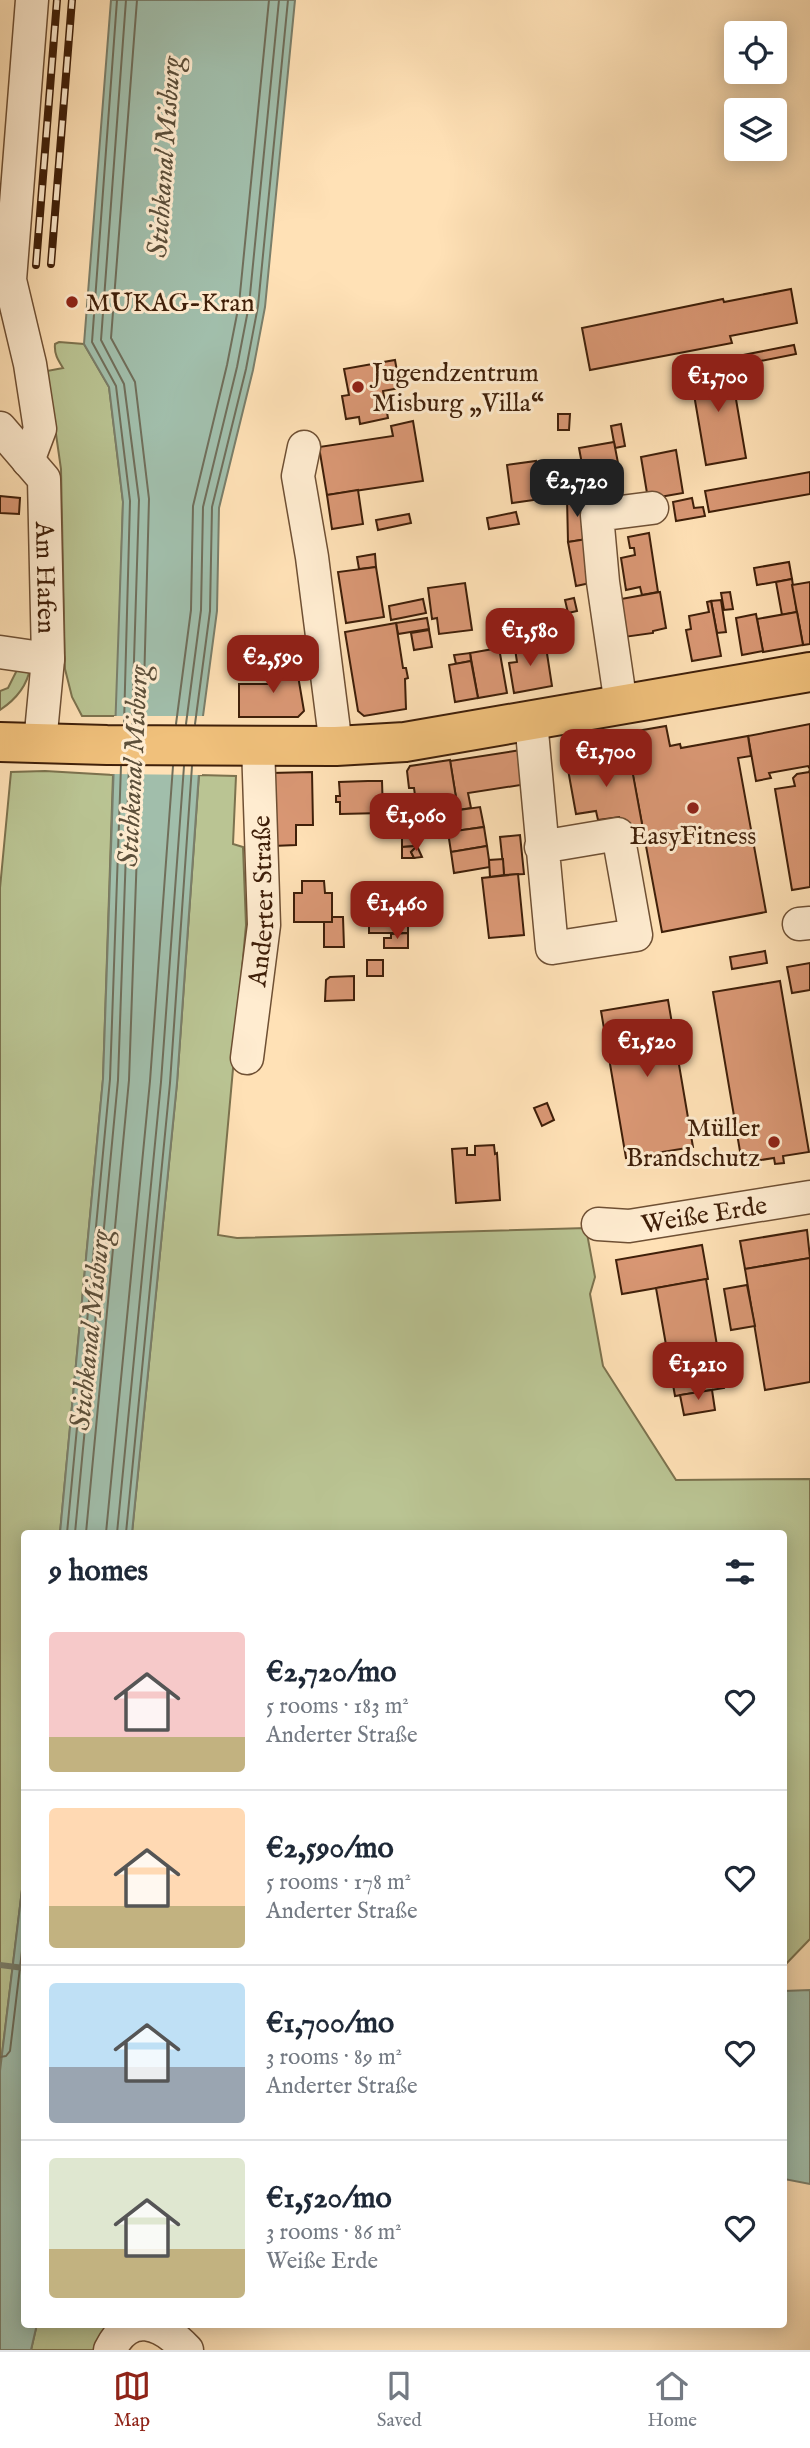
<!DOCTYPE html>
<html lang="en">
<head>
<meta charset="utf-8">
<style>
	body { margin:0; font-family:"IM FELL English",serif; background:#f2f2f3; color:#1f2937; height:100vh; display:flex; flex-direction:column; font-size:26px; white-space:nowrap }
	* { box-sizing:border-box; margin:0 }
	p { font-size:23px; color:#747a83 }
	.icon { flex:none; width:38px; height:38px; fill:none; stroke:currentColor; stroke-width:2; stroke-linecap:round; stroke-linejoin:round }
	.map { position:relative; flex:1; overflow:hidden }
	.drawer { position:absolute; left:21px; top:1530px; width:766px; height:798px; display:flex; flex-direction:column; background:#fff; border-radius:7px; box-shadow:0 4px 18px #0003 }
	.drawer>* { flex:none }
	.buttons { position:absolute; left:724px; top:21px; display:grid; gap:14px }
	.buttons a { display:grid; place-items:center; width:63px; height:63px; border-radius:7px; background:#fff; box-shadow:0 4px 18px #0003; font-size:35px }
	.price { position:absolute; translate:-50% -60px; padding:0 16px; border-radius:14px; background:#8f2418; color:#fff; font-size:23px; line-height:46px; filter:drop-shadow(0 2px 4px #0008) }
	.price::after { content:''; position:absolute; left:50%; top:42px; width:21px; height:16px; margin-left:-10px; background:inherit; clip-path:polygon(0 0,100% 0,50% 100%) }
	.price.current { background:#222; color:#fff }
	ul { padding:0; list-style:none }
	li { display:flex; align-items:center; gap:21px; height:175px; padding:0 28px }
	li+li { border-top:2px solid #e0e1e3 }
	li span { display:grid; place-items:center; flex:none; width:196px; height:140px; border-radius:7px; color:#555 }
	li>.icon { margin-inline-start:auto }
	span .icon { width:84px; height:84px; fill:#fffc; stroke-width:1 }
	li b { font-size:30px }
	h2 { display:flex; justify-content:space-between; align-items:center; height:84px; padding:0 28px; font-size:30px }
	.dock { display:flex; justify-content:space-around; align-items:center; height:98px; border-top:2px solid #e0e1e3; background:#fff; font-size:19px; color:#747a83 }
	.dock a { display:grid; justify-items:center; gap:4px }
	.dock .current { color:#8f2418 }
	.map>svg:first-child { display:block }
	.green { fill:#bac493; stroke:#7c724e; stroke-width:2 }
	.water { fill:#a1beab; stroke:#7a7e6a; stroke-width:2 }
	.pier { fill:#ffe1b6 }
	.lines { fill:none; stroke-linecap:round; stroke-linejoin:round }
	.shore { stroke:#706e5a; stroke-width:2 }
	.stream { stroke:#7a7e6a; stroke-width:6 }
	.building { fill:#d99774; stroke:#3f1f09; stroke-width:2 }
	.minor-casing { stroke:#6f5034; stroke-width:35 }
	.major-casing { stroke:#3f1f09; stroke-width:42 }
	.minor { stroke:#ffecd0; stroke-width:32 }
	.major { stroke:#f0c07b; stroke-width:38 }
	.rail-casing { stroke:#3f1f09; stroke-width:8 }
	.rail { stroke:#ffecd0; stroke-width:5; stroke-dasharray:16; stroke-linecap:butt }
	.poi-dot { fill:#8f2418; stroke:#ffecd0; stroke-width:2.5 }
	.labels { text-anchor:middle; stroke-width:6; stroke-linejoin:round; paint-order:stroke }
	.poi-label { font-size:26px; fill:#3f1f09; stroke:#ffecd0; text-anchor:start }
	.street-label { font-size:26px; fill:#3f1f09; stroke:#ffecd0 }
	.water-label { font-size:28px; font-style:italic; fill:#5c4f3a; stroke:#ffecd0 }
</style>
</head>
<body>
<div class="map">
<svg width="810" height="2350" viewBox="0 0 810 2350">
	<rect width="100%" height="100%" fill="#ffe1b6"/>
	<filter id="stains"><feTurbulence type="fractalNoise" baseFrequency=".00286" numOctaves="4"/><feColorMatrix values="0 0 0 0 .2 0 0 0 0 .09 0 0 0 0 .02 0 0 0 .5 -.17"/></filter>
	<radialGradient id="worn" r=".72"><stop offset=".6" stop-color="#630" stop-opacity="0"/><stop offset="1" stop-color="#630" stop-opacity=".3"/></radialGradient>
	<g class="green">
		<path d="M59,342L84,344L109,387L123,502L117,716H82L72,697L65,669L61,469L47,371L63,368C58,360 54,354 55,344Z"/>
		<path d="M18,668H30C27,687 15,700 0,710V691L8,688Z"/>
		<polygon points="45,771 113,775 103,1079 60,1533 24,1533 24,1873 0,2071 0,888 11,772"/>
		<polygon points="199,775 236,776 233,844 243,847 246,925 218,1235 237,1238 586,1228 595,1277 590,1294 603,1366 676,1480 810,1479 810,1939 784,1966 784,1533 132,1533 177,1083"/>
		<polygon points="37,2324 109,2324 101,2350 31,2350"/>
	</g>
	<g class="water">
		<polygon points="111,0 295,0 265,307 253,370 219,508 217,611 203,716 177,1083 132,1533 60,1533 103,1079 123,502 109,387 84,344"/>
		<polygon points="24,1873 24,2324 37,2324 31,2350 0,2350 0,2071"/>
		<polygon points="810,1990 810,2184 784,2179 784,1991"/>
	</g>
	<polygon class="pier" points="114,716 206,716 202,775 110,774"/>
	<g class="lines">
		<g class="shore">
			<polyline points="117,0 92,342 116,386 130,501 124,724"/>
			<polyline points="126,0 101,340 124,384 139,500 132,724"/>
			<polyline points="137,0 111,338 135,382 149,499 143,724"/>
			<polyline points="176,724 191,610 193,506 227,365 239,304 269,0"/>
			<polyline points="186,724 201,610 203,507 237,367 249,305 279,0"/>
			<polyline points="195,724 210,611 212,507 246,369 258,306 288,0"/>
			<polyline points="67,1533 110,1079 121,766"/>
			<polyline points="75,1533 118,1080 129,766"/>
			<polyline points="86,1533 129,1080 140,766"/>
			<polyline points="106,1533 150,1081 173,766"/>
			<polyline points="117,1533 161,1082 184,766"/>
			<polyline points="126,1533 170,1083 192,766"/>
			<polyline points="0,2057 6,2056 10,2051 24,1934"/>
		</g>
		<polyline class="stream" points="0,1965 24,1968"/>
	</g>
	<g class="building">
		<polygon points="791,289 797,323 730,336 732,343 590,370 582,328 723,299 724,302"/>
		<polygon points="794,345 796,354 745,364 743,355"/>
		<polygon points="395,360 400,388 383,391 388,418 360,424 359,417 346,419 342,396 349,395 344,369"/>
		<polygon points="730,364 746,458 706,465 690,371"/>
		<polygon points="558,414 570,414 569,430 558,430"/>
		<polygon points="413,421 423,481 327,495 319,447 393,436 391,426"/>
		<polygon points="621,424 625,446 615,448 611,426"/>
		<polygon points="614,442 622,484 587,491 579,448"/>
		<polygon points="676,450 683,493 648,499 641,457"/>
		<polygon points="536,461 541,499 512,503 507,465"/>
		<polygon points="810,472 810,494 709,512 705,491"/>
		<polygon points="358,490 363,524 332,529 327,495"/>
		<polygon points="0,496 20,498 19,514 0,513"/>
		<polygon points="586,497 587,539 568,542 567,498"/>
		<polygon points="692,498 694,508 703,507 705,516 676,521 673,502"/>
		<polygon points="516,512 519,524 489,529 487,518"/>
		<polygon points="409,514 411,523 378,530 376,520"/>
		<polygon points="649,533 658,592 642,595 640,587 626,590 621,558 635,555 634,548 630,548 628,537"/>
		<polygon points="587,539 595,582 576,586 568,542"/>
		<polygon points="375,554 376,567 359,569 357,557"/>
		<polygon points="789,562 792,579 757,585 754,568"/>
		<polygon points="376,567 384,617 346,623 338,572"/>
		<polygon points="792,579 797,612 782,615 776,582"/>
		<polygon points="810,582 810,644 803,645 792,585"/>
		<polygon points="465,583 472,630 439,634 437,618 432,619 428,588"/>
		<polygon points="660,592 666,628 653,631 653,633 617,638 610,601"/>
		<polygon points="730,592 733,609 724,610 721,593"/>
		<polygon points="574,598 577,611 568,613 565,600"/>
		<polygon points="423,599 426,613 391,620 389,606"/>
		<polygon points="721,600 726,632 717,633 711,601"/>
		<polygon points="711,601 721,656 692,661 686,630 691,629 689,616 709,612 707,602"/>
		<polygon points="797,612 803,645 763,652 757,619"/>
		<polygon points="756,614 763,651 742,655 736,618"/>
		<polygon points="427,618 429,629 398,634 396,623"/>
		<polygon points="396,623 403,668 406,668 408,678 405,679 406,709 364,716 358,711 345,632"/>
		<polygon points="429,630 432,647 414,650 411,633"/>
		<polygon points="529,639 532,649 546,647 552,686 514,693 509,663 517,662 514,642"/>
		<polygon points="499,648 507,693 478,698 470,653"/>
		<polygon points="470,653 471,661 456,664 454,655"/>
		<polygon points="471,661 478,698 455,702 449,665"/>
		<polygon points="296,664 304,711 298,717 239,717 239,684 269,684 267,668"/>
		<polygon points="810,724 810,769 808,766 769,773 771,778 756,781 748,736"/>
		<polygon points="666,726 670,746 680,744 681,748 748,736 751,756 738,758 766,912 662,932 625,733"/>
		<polygon points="521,750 527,784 468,793 471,808 458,810 450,761"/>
		<polygon points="629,753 643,829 632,831 620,822 619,817 598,820 596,811 576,814 567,764"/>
		<polygon points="450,760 458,810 418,817 414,788 409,788 407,771 410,766"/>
		<polygon points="810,769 810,887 792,890 775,789 795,786 793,778 797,774 809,772"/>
		<polygon points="312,772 313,825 296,825 296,845 273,846 271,773"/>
		<polygon points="368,781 382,781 383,813 340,814 340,802 336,802 336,796 340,796 339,782"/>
		<polygon points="480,807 484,827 448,832 445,812"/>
		<polygon points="402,808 412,834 389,834 388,824 382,824 383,809"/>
		<polygon points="484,827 487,846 451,852 448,832"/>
		<polygon points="402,834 412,834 417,846 402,847"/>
		<polygon points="520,835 524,874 504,875 500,837"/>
		<polygon points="417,846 411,852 414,858 402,858 402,847"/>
		<polygon points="417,846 422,857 414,858 411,852"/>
		<polygon points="487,846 490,867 454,873 451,852"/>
		<polygon points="503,859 504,875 490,877 489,860"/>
		<polygon points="518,874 524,935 489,938 482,878"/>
		<polygon points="302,881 324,881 325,893 332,893 332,922 294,922 294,893 302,893"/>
		<rect x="369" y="898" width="39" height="35"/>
		<polygon points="332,917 343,917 344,947 324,947 324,922 332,922"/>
		<polygon points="408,933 408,948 384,948 384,938 391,938 391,934"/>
		<polygon points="765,951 767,963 732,969 730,957"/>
		<rect x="367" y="960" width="16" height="16"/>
		<polygon points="810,963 810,990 792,993 787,967"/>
		<polygon points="354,976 354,1000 325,1001 326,980 330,977"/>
		<polygon points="780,981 809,1152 783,1156 784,1163 775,1164 774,1158 742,1163 713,992"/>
		<polygon points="668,1000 693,1147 626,1158 601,1011"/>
		<polygon points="547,1103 554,1120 542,1126 534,1108"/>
		<polygon points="494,1145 495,1154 497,1153 500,1200 456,1203 452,1149 467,1148 467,1155 475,1155 475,1146"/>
		<polygon points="807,1230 810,1258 745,1269 740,1241"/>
		<polygon points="702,1245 708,1279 622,1294 616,1260"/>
		<polygon points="810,1258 810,1382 765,1390 745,1269"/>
		<polygon points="706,1279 724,1388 675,1396 656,1288"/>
		<polygon points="747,1285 755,1326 731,1330 724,1289"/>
		<polygon points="712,1390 715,1410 684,1415 680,1395"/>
	</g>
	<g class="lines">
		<defs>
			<g id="minor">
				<path id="s1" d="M0,428L44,479L48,659L40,743"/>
				<polyline points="304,447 298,476 312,557 336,746"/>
				<polyline points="28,461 40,429 30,364 10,280 32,0"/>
				<polyline points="0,652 48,659"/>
				<polyline points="621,705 603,582 597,515 652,508"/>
				<polyline points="531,721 552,948 636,935 618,834 541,847"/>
				<polyline points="799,924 810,923"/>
				<path id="s2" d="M247,1058L264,925L258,745"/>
				<path id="s3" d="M598,1224L629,1226L810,1197"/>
				<path d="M110,2350C130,2309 162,2323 187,2350"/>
			</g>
			<polyline id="major" points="0,742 107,745 336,746 405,742 810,672"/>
		</defs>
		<use href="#minor" class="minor-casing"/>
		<use href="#major" class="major-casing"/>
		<use href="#minor" class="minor"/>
		<use href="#major" class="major"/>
		<defs>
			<g id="rail">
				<polyline points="51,264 72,0"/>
				<polyline points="36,265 57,0"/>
			</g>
		</defs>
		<use href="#rail" class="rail-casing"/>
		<use href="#rail" class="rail"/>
	</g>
	<g class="poi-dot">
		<circle cx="72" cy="302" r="7"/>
		<circle cx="358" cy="387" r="7"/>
		<circle cx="693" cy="808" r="7"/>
		<circle cx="774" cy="1142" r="7"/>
	</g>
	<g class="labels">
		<g class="poi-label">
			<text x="86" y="311">MUKAG-Kran</text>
			<text x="372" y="381">Jugendzentrum<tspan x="372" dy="30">Misburg „Villa“</tspan></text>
			<text x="693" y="844" text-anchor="middle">EasyFitness</text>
			<text x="760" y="1136" text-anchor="end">Müller<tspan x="760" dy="30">Brandschutz</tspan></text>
		</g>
		<g class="street-label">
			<text dy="9" stroke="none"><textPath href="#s1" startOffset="166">Am Hafen</textPath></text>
			<text dy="9" stroke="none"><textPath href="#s2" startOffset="158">Anderter Straße</textPath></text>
			<text dy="9" stroke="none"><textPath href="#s3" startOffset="107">Weiße Erde</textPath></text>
		</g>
		<g class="water-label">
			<text transform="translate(163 157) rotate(-86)" y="10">Stichkanal Misburg</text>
			<text transform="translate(132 766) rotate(-87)" y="10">Stichkanal Misburg</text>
			<text transform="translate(89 1330) rotate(-84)" y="10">Stichkanal Misburg</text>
		</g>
	</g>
	<rect width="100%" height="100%" filter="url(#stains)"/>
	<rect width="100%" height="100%" fill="url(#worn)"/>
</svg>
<div class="buttons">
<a><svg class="icon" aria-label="locate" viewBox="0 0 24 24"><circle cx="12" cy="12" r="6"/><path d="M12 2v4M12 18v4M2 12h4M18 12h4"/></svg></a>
<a><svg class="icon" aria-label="layers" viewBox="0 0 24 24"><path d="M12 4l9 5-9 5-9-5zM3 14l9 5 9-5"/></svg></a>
</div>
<b class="price" style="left:718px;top:414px">€1,700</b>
<b class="price current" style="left:577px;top:519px">€2,720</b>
<b class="price" style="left:530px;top:668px">€1,580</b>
<b class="price" style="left:273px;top:695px">€2,590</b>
<b class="price" style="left:606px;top:789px">€1,700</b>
<b class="price" style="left:416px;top:853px">€1,060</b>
<b class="price" style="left:397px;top:941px">€1,460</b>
<b class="price" style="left:647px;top:1079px">€1,520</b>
<b class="price" style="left:698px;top:1402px">€1,210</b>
<section class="drawer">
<h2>9 homes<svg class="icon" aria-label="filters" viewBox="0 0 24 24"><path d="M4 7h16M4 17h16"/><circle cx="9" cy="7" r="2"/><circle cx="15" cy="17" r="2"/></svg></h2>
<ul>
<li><span style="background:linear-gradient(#f6c9c9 75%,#c2b280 0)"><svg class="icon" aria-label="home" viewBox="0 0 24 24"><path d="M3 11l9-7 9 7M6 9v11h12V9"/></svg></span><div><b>€2,720/mo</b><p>5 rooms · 183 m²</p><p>Anderter Straße</p></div><svg class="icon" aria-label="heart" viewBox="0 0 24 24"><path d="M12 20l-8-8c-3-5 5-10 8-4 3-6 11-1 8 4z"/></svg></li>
<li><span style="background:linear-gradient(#ffd9b3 70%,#c2b280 0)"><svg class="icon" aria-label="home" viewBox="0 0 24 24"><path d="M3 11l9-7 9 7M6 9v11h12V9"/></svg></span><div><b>€2,590/mo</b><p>5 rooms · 178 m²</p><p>Anderter Straße</p></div><svg class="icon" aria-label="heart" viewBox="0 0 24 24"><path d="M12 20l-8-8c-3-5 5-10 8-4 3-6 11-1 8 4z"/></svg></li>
<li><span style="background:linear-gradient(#bfe0f5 60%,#9aa5b1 0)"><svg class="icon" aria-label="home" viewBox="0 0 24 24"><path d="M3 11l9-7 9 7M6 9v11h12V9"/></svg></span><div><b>€1,700/mo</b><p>3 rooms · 89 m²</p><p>Anderter Straße</p></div><svg class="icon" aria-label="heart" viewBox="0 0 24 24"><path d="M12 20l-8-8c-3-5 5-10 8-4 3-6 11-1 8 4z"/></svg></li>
<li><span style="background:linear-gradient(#dfe7d0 65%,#c2b280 0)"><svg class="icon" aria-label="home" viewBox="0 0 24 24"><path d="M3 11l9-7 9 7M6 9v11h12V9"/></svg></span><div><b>€1,520/mo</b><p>3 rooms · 86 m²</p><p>Weiße Erde</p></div><svg class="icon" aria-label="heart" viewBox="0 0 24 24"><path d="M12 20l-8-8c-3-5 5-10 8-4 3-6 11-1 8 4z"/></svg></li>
</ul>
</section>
</div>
<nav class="dock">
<a class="current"><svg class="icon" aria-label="map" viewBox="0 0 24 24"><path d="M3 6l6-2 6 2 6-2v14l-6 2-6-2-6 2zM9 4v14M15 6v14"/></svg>Map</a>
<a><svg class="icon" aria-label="saved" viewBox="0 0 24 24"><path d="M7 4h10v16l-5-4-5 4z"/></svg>Saved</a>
<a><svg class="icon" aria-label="home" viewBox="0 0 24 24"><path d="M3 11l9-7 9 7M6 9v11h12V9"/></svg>Home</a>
</nav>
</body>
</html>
